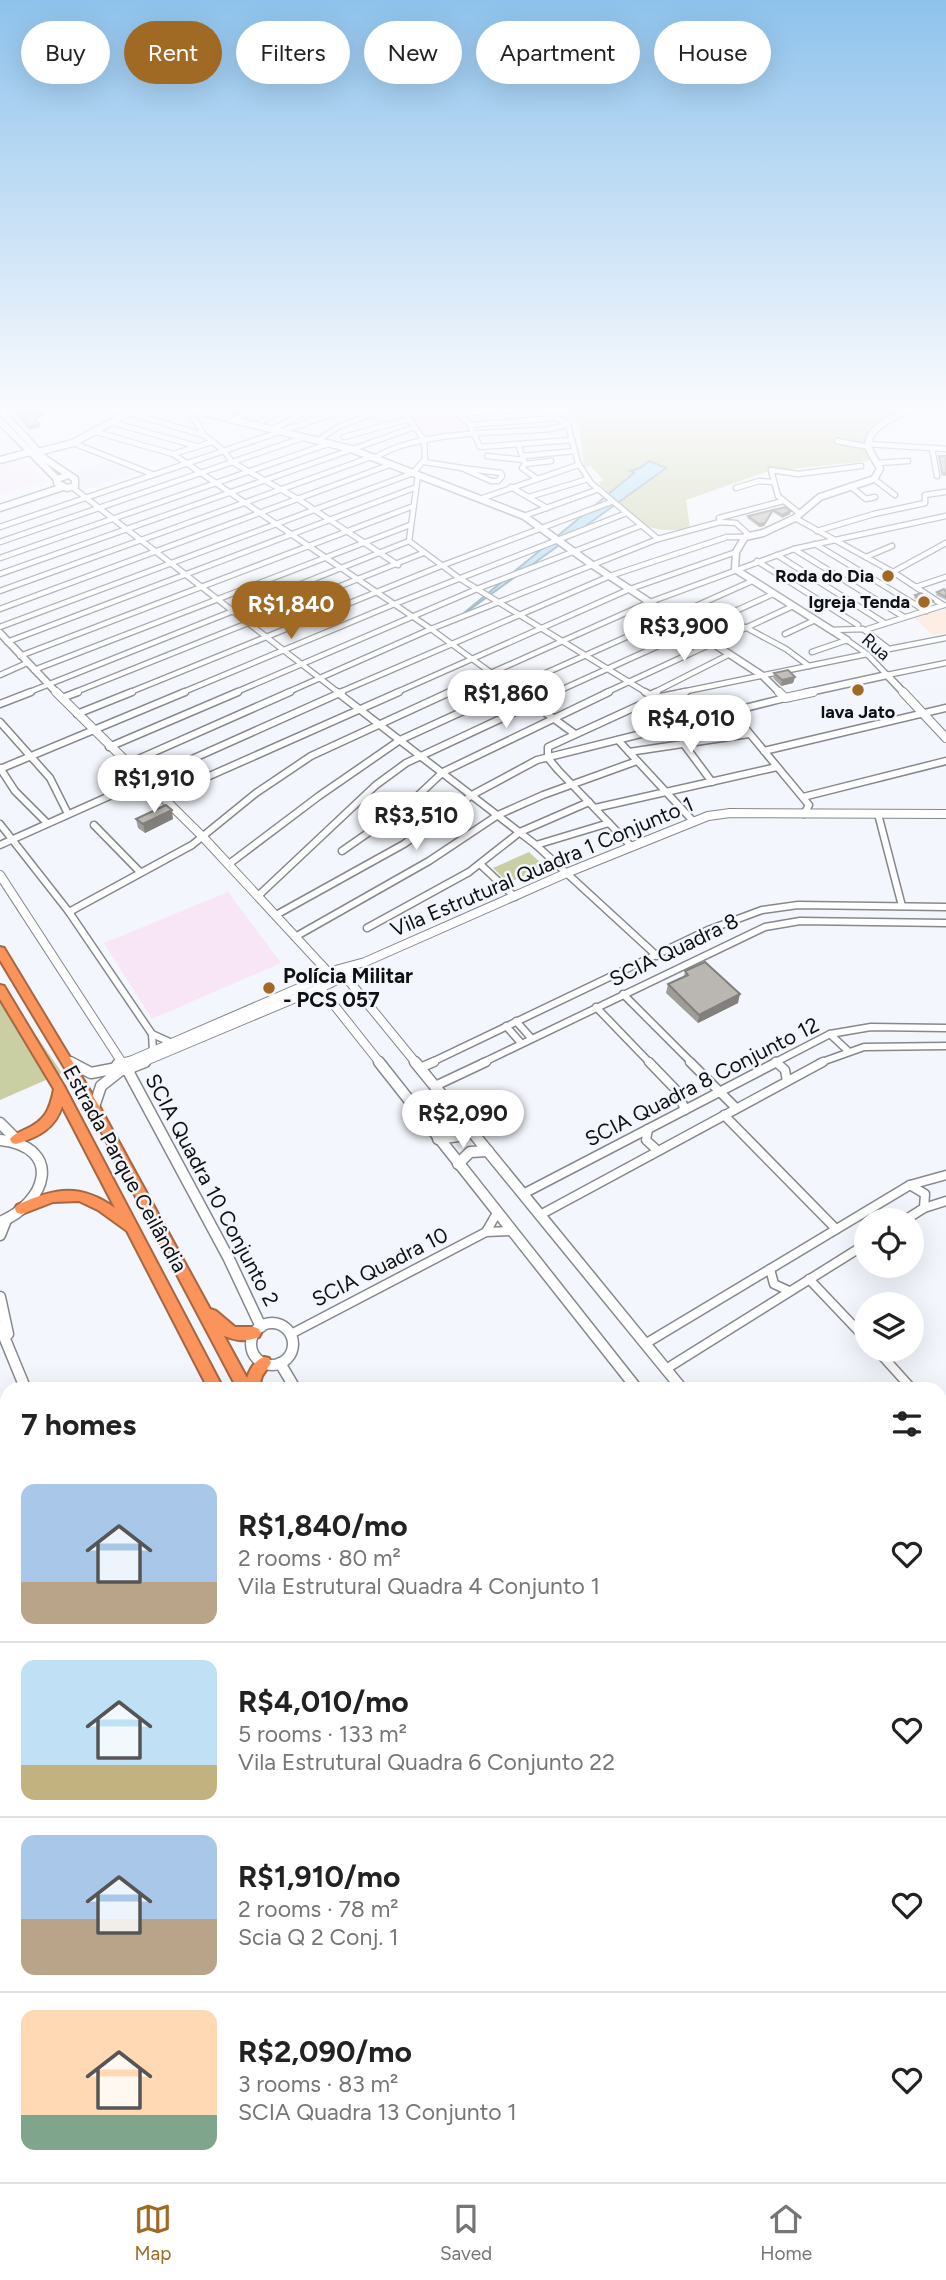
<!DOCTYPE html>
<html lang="en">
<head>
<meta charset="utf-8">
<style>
	body { margin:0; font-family:Figtree,sans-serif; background:#f6f6f6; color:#222; height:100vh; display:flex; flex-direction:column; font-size:26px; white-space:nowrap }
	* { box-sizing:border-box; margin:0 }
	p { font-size:23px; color:#767676 }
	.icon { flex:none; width:38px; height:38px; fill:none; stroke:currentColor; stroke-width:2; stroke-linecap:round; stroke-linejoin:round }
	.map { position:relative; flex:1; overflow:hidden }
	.sheet { position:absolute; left:0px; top:1382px; width:947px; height:800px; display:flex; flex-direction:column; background:#fff; border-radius:21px 21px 0 0; box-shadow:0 7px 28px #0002 }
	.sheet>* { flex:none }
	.top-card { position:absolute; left:21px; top:21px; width:905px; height:63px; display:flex; gap:14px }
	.tools { position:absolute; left:854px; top:1208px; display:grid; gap:14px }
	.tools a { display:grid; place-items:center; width:70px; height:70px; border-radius:50%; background:#fff; box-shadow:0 7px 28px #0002; font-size:35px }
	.price { position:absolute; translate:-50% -60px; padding:0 16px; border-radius:24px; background:#fff; color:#222; font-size:23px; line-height:46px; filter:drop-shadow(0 2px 4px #0008) }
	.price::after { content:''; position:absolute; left:50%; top:42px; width:21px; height:16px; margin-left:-10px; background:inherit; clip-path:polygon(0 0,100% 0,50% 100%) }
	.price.active { background:#a06924; color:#fff }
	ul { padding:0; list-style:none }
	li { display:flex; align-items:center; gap:21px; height:175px; padding:0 21px }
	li+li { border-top:2px solid #e0e0e0 }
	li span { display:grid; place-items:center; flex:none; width:196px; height:140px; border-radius:14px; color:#555 }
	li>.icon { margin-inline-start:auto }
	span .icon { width:84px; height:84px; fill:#fffc; stroke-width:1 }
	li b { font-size:30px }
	h2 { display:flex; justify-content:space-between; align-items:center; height:84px; padding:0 21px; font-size:30px }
	.tag { padding:0 24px; border-radius:32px; background:#fff; box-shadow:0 7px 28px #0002; font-size:24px; line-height:63px }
	.tag.active { background:#a06924; color:#fff }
	.tabs { display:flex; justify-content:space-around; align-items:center; height:98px; border-top:2px solid #e0e0e0; background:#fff; font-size:19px; color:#767676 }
	.tabs a { display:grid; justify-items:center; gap:4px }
	.tabs .active { color:#a06924 }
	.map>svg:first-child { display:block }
	.built { fill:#e5ebf7 }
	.industrial { fill:#fee7da }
	.education { fill:#f8e6f7 }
	.green { fill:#c9cfa3 }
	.water { fill:#a7d8f2; stroke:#799caf; stroke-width:2 }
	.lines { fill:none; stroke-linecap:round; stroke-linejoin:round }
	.minor-far2-casing { stroke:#85888d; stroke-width:7 }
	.minor-far1-casing { stroke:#85888d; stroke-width:9 }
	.minor-casing { stroke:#85888d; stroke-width:11 }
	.tertiary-far3-casing { stroke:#85888d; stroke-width:9 }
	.tertiary-far2-casing { stroke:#85888d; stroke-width:10 }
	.tertiary-far1-casing { stroke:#85888d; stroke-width:13 }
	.tertiary-casing { stroke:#85888d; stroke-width:17 }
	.motorway-casing { stroke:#a86641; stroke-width:4 }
	.minor-far2 { stroke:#fff; stroke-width:4.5 }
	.minor-far1 { stroke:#fff; stroke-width:6 }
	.minor { stroke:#fff; stroke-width:8 }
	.tertiary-far3 { stroke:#fff; stroke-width:6 }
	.tertiary-far2 { stroke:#fff; stroke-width:8 }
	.tertiary-far1 { stroke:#fff; stroke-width:10 }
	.tertiary { stroke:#fff; stroke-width:13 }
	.motorway { fill:#fb945b; fill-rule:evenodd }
	.wall { fill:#a09d98 }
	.shaded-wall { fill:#827f7c }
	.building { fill:#bab6b1; stroke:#827f7c; stroke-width:2 }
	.poi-dot { fill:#a06924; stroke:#f3f6fc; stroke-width:2.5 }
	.labels { text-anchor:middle; stroke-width:5; stroke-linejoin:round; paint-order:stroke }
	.far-poi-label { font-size:18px; font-weight:bold; fill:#0f1012; stroke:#f3f6fc; text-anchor:end }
	.far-street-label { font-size:18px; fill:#0f1012; stroke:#f3f6fc }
	.street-label { font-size:21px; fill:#0f1012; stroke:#f3f6fc }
	.poi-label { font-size:21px; font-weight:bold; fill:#0f1012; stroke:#f3f6fc; text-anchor:start }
</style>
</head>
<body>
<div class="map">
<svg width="946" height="2182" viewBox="0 0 946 2182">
	<rect width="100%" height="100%" fill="#f3f6fc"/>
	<polygon class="built" points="109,460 139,472 81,491 79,488 82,480 70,475"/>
	<g class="industrial">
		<polygon points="946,609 946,633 933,635 914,618"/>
		<polygon points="946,2047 946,2182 803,2182 810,2175 940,2175 940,2053"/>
	</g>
	<g class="education">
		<polygon points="449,410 453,417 461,421 470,435 425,437 411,417 410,411"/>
		<polygon points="19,458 45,480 0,495 0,463"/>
		<polygon points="228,892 281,963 152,1019 104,943"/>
	</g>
	<g class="green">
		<path d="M569,410H898L867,428L869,461L769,471L686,500L690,528C640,537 629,515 598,482L604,481L591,466L584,467L579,424L558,417L557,413Z"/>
		<polygon points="529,852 545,867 508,883 493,868"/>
		<polygon points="0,983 62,1073 0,1100"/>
	</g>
	<polygon class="water" points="649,461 666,468 458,618 634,473 630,471 640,468"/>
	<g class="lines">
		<defs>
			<g id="minor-far2">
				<polyline points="192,410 192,415 204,435 224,451 232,462 298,499 398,565"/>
				<polyline points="407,410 409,419 424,440"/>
				<polyline points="454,410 470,425 480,447 572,440"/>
				<polyline points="130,413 203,435"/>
				<polyline points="457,414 514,410"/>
				<polyline points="221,417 234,410"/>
				<polyline points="235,420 252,410"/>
				<polyline points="114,423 196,446"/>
				<polyline points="470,425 557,418 568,425 578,463 591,483 658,539"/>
				<polyline points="255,426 281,410"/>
				<polyline points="271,430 310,410"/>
				<polyline points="96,432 173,454 431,629 519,693"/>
				<polyline points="344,437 409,419"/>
				<polyline points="317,441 338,427 382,410"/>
				<polyline points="837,441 869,447"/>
				<polyline points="73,443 152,474"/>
				<polyline points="518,444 525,464 522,468 536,478"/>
				<polyline points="868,444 946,449"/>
				<polyline points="932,448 937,476"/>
				<polyline points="173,454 212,442"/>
				<polyline points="487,456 524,460"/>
				<polyline points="523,456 575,451"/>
				<path d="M375,458C415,431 501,433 550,429L567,425"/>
				<polyline points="424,462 462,468"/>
				<polyline points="878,463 908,461"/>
				<polyline points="525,464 551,461"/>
				<polygon points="462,468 501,473 502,476 498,481 491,481"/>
				<polyline points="874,479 895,495"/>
				<polyline points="850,486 866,499 875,497"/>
				<polyline points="72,487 339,693"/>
				<polyline points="511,487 547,508"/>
				<polyline points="736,488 759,481 772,482"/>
				<polyline points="529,497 588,479"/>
				<polyline points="483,498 578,465"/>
				<polyline points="799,513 778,496 771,470 798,474 861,466"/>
				<polyline points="524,516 599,489"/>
				<polyline points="795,518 893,572 943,605"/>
				<polyline points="720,521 719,518 783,501"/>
				<polyline points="0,527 344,410"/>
				<polyline points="817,531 874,514 925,503 925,495 945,492"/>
				<polyline points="409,541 459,578 647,693"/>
				<polyline points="409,541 418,475"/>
				<polyline points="0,542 302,438"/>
				<polyline points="815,544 926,611"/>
				<polyline points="794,549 904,617"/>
				<polyline points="777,555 883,622"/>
				<polyline points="866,557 892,546"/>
				<polyline points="0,558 328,444"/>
				<polyline points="757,561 858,625"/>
				<polyline points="893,572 946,543"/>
				<polyline points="0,574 415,427"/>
				<polyline points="916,587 946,577"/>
				<polyline points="0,591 371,457"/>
				<polyline points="0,609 392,464"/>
				<polyline points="0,627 413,473 425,459 424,440"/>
				<polyline points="745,627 786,649 809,666"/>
				<polyline points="868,629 944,605"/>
				<polyline points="831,630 863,629 889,649 946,638"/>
				<polyline points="785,634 815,620"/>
				<polyline points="7,642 414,488"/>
				<polyline points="812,652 847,640 867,654 887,675 946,663"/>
				<polyline points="20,656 411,507"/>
				<polyline points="34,670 410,525"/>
				<polyline points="0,675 27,663"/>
				<polyline points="27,693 409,541"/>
				<polyline points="73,693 423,553"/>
				<polyline points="128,693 441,566 611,502"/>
				<polyline points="181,693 392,605 624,514"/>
				<polyline points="234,693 477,589 640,526"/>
				<polyline points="286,693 431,629 658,539 720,522 736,523 749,535"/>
				<polyline points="338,693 610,576 727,537 745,537"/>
				<polyline points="395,693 630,589 736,552"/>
				<polyline points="446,693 650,602 794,549 946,516"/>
				<polyline points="501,693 752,581"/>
				<polyline points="554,693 773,594"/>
				<polyline points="605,693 793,606"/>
				<polyline points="653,693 730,654"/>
				<polyline points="677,693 867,654"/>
			</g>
			<g id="minor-far1">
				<polyline points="337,692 536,845 657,956"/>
				<polyline points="517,692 575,734"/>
				<polyline points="645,692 655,698"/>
				<polyline points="650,695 657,692"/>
				<polyline points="62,698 78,692"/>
				<polyline points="0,704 31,692"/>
				<polyline points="731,711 809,805 804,814"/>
				<polyline points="77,714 132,692"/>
				<polyline points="0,722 50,778 68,814"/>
				<polyline points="618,740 693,821"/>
				<polyline points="683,743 712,782"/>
				<polyline points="109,747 238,692"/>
				<polyline points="764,751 946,708"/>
				<polyline points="629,752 749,734"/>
				<polyline points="127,764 290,692"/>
				<polyline points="0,768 15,791 47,823"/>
				<polyline points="0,769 185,692"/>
				<polyline points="162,797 399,692"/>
				<polyline points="803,797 946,761"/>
				<polyline points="595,808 777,767"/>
				<polyline points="878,814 902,906"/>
				<polyline points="0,824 69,912 152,1034 153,1051"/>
				<polyline points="94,825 140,872"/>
				<polyline points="0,845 342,692"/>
				<polyline points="536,845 609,823"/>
				<polyline points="631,846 558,770 548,758 548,747 655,698 686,692"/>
				<polyline points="342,851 408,805 443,772 609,692"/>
				<polyline points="229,864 319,796 400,740 505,692"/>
				<polyline points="481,865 515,897"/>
				<polyline points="258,896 376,785 406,763 558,692"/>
				<polyline points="69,912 192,845 256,793 311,756 450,692"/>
				<polyline points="276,915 404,844 472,795 537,760 785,698"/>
				<polyline points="367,928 469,872 520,832 589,802"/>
				<polyline points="295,937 429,861 498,815 543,795 637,761"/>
				<polyline points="623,994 692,1063"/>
				<polyline points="596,1007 650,1063"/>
				<polyline points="516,1021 531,1038"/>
				<polyline points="506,1026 521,1043"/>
				<polyline points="152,1034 172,1043"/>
				<polyline points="830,1034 848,1051"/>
				<polyline points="775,1061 778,1063"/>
				<polyline points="430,1063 708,930 762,910 798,905 946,907"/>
				<polyline points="482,1063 765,927 800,921 946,923"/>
				<polyline points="774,1063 830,1034 871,1027 946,1028"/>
				<polyline points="819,1063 864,1047 946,1046"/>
			</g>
			<g id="minor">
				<polyline points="649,1062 678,1092 685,1110"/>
				<polyline points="690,1062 736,1108"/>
				<polyline points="776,1062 785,1070 787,1081"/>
				<polyline points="420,1068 434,1062"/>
				<polyline points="435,1086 486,1062"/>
				<polyline points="724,1115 836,1229"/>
				<polyline points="648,1129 646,1140 657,1150"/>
				<polyline points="910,1185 925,1194 924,1208"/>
				<polyline points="523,1194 777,1062"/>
				<polyline points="540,1215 823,1062"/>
				<polyline points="905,1220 924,1208 946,1201"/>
				<polyline points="486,1232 497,1213"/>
				<polyline points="770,1269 774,1284 789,1291"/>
				<polyline points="809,1279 866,1339"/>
				<polyline points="291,1334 486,1232 511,1231"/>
				<polyline points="645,1344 910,1185 946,1175"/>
				<polyline points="876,1349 913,1390"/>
				<polyline points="666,1369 866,1244"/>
				<polyline points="940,1418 946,1413"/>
				<polyline points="940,1457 946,1453"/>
			</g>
			<g id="tertiary-far3">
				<polyline points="194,410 351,449 524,516 591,564 763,676 780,693"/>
				<polyline points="4,414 45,459 75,479 75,486 67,488 57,483 57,479 66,476"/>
				<polyline points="0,421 57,479"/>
				<polyline points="38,452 73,443 134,410"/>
				<polyline points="0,460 30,452"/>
				<polyline points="0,508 63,487"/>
				<polyline points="0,633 57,693"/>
				<path d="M847,640L735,569L736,552L745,537L763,533L795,518L820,497L874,479L880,469C877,462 871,455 869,448C864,428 895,417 909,410"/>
				<polyline points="805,693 887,675 904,693"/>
			</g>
			<g id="tertiary-far2">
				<polyline points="56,692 203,837 328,972"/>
				<polyline points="779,692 785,698 813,692"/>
				<polyline points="903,692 946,738"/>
				<polyline points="0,875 121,1061"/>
				<polyline points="340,970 416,1063"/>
				<polyline points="315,981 380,1063"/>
				<polyline points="67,1060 73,1063"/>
				<polyline points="130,1061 132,1063"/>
				<polyline points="130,1061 315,981 328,972 365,962 569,872 708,816 730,813 946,814"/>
				<polyline points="119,1063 130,1061"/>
				<polyline points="141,1063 329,984 349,973"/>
			</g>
			<g id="tertiary-far1">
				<polyline points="70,1062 91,1073 117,1068"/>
				<polyline points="120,1062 117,1065 118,1070 130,1070 133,1064 131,1062"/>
				<polyline points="379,1062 638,1390"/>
				<polyline points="415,1062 683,1390"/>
				<polyline points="132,1067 145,1062"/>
				<polyline points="128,1071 229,1259 261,1327"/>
				<polyline points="94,1107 101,1086 120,1071"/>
				<polyline points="0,1123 16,1139"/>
				<polyline points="438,1139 458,1136 467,1125"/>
				<path d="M0,1140C64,1147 47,1203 0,1222"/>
				<polyline points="458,1164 470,1152 488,1151"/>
				<polyline points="0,1235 6,1220"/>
				<polyline points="0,1297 8,1334"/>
				<circle cx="272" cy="1344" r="21"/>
				<polyline points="0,1327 26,1390"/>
				<polyline points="280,1363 296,1390"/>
			</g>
			<g id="tertiary">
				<polyline points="940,1709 946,1716"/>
				<polyline points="940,1770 946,1778"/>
				<polyline points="305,2175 308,2182"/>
				<polyline points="681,2175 684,2182"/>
			</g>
			<g id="motorway">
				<path d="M0,947L4,948L98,1104L210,1309L216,1311L235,1327H254L259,1329L261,1333L259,1337C246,1342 237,1341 224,1336L247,1378C250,1369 255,1360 264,1357L269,1358L271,1363L262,1376L258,1390H238L90,1110L0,960Z"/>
				<path d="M0,985L4,986L64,1086L224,1390H209L127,1231L98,1210L79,1201L53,1202L22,1214L17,1213L15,1209L17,1205C55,1188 80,1183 115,1208L62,1106C55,1129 38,1137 16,1144L12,1143L10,1139C14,1134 18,1133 24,1130C45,1121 50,1110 54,1089L0,999Z"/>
				<polygon points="537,2175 557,2175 559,2182 539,2182"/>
				<polygon points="576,2175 596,2175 598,2182 578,2182"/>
			</g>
		</defs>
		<use href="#minor-far2" class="minor-far2-casing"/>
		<use href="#minor-far1" class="minor-far1-casing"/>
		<use href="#minor" class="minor-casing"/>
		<use href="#tertiary-far3" class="tertiary-far3-casing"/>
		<use href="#tertiary-far2" class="tertiary-far2-casing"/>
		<use href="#tertiary-far1" class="tertiary-far1-casing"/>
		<use href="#tertiary" class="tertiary-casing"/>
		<use href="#motorway" class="motorway-casing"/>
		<use href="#minor-far2" class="minor-far2"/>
		<use href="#minor-far1" class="minor-far1"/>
		<use href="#minor" class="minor"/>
		<use href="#tertiary-far3" class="tertiary-far3"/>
		<use href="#tertiary-far2" class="tertiary-far2"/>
		<use href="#tertiary-far1" class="tertiary-far1"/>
		<use href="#tertiary" class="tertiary"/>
		<use href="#motorway" class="motorway"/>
	</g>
	<g class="wall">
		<polygon points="946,453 946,476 942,476 939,459 939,456 946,456"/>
		<polygon points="773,510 790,514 782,518 773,512"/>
		<polygon points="772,513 764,526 759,527 747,518 748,516"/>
		<polygon points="937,592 946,592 946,600 936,595"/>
		<polygon points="915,595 932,604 926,606 914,598"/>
		<polygon points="774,673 795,677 793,683 781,686 773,678"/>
		<polygon points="136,819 173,819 145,833 138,828"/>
		<polygon points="685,971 738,1003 698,1023 666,993 668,984 684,977"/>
	</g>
	<g class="shaded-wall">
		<polygon points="45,412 45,415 35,420 34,418"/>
		<polygon points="40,424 40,427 29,430 28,427"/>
		<polygon points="773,510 764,526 759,527 759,524"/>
		<polygon points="791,511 790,514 782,518 782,515"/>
		<polygon points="795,677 793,683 781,686 782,680"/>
		<polygon points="172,810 173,819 145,833 143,824"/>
		<polygon points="740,994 738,1003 698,1023 699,1015"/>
	</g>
	<g class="building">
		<polygon points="16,410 36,410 45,412 34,418 40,424 28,427"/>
		<polygon points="939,456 946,456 946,474 942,473"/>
		<polygon points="785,507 791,511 782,515 773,510"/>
		<polygon points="773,510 765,523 759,524 748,516"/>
		<polygon points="944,589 946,592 946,597 937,592"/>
		<polygon points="921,593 933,601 927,603 915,595"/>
		<polygon points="788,670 795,677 782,680 774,673"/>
		<polygon points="166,805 172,810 143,824 136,819"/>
		<polygon points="705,962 740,994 699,1015 668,984 688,975 685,971"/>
	</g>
	<linearGradient id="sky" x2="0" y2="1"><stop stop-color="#8ec2ec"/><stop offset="0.57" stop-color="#fafbfe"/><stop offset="1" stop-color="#fafbfe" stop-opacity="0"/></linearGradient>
	<rect width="946" height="716" fill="url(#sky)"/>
	<g class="poi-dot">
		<circle cx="888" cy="576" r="7"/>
		<circle cx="924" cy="602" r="7"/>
		<circle cx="858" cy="690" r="7"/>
		<circle cx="269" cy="988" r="7"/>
	</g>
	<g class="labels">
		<g class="far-poi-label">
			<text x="874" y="582">Roda do Dia</text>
			<text x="910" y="608">Igreja Tenda</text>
			<text x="858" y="718" text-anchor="middle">lava Jato</text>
		</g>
		<g class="far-street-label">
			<text transform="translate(876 647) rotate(41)" y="6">Rua</text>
		</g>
		<g class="street-label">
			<text transform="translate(542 867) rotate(-23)" y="7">Vila Estrutural Quadra 1 Conjunto 1</text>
			<text transform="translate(674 950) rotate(-26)" y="7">SCIA Quadra 8</text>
			<text transform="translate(702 1082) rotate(-27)" y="7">SCIA Quadra 8 Conjunto 12</text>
			<text transform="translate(125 1169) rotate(61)" y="7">Estrada Parque Ceilândia</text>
			<text transform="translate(212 1190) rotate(62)" y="7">SCIA Quadra 10 Conjunto 2</text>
			<text transform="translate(380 1267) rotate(-27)" y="7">SCIA Quadra 10</text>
		</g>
		<g class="poi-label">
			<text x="283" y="983">Polícia Militar<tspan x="283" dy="24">- PCS 057</tspan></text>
		</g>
	</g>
</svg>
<div class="tools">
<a><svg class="icon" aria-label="locate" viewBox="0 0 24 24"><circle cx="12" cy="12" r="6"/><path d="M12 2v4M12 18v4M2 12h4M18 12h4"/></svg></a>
<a><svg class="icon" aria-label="layers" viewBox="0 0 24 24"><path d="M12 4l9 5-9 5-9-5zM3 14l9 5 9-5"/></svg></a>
</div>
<b class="price active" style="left:291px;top:641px">R$1,840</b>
<b class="price" style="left:684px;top:663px">R$3,900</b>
<b class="price" style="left:506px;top:730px">R$1,860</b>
<b class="price" style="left:691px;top:755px">R$4,010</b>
<b class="price" style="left:154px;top:815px">R$1,910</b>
<b class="price" style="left:416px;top:852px">R$3,510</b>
<b class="price" style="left:463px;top:1150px">R$2,090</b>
<div class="top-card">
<a class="tag">Buy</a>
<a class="tag active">Rent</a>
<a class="tag">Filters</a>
<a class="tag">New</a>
<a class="tag">Apartment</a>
<a class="tag">House</a>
</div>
<section class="sheet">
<h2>7 homes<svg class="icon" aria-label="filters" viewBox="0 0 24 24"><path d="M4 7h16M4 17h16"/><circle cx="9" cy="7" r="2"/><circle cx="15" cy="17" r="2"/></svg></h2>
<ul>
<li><span style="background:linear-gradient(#a9c7e8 70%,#b9a48a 0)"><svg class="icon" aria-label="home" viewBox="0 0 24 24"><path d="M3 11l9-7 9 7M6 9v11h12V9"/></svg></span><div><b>R$1,840/mo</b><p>2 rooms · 80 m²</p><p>Vila Estrutural Quadra 4 Conjunto 1</p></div><svg class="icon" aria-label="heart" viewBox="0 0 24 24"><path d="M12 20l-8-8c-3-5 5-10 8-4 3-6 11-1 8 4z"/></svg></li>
<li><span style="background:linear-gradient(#bfe0f5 75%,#c2b280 0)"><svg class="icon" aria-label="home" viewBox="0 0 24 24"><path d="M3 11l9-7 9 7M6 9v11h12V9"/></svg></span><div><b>R$4,010/mo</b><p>5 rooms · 133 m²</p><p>Vila Estrutural Quadra 6 Conjunto 22</p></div><svg class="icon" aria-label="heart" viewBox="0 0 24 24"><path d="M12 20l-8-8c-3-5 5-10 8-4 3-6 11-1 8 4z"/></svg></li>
<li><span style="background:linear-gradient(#a9c7e8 60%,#b9a48a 0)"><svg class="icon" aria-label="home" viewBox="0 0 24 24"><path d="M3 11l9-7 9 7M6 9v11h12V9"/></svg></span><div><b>R$1,910/mo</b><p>2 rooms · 78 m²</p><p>Scia Q 2 Conj. 1</p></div><svg class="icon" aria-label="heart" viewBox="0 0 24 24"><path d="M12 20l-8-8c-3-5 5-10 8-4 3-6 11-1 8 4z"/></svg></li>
<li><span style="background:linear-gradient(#ffd9b3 75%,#7fa58c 0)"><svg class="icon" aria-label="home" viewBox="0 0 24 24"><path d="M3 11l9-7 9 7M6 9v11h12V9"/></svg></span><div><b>R$2,090/mo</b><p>3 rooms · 83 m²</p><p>SCIA Quadra 13 Conjunto 1</p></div><svg class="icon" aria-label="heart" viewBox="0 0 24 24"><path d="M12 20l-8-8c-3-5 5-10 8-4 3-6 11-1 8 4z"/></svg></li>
</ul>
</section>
</div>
<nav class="tabs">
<a class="active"><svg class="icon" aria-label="map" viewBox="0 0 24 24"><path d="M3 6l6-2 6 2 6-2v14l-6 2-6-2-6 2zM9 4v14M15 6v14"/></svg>Map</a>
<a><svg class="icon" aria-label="saved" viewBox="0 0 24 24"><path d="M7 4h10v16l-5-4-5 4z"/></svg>Saved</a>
<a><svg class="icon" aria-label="home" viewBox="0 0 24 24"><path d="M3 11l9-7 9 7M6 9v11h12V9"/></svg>Home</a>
</nav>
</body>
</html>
